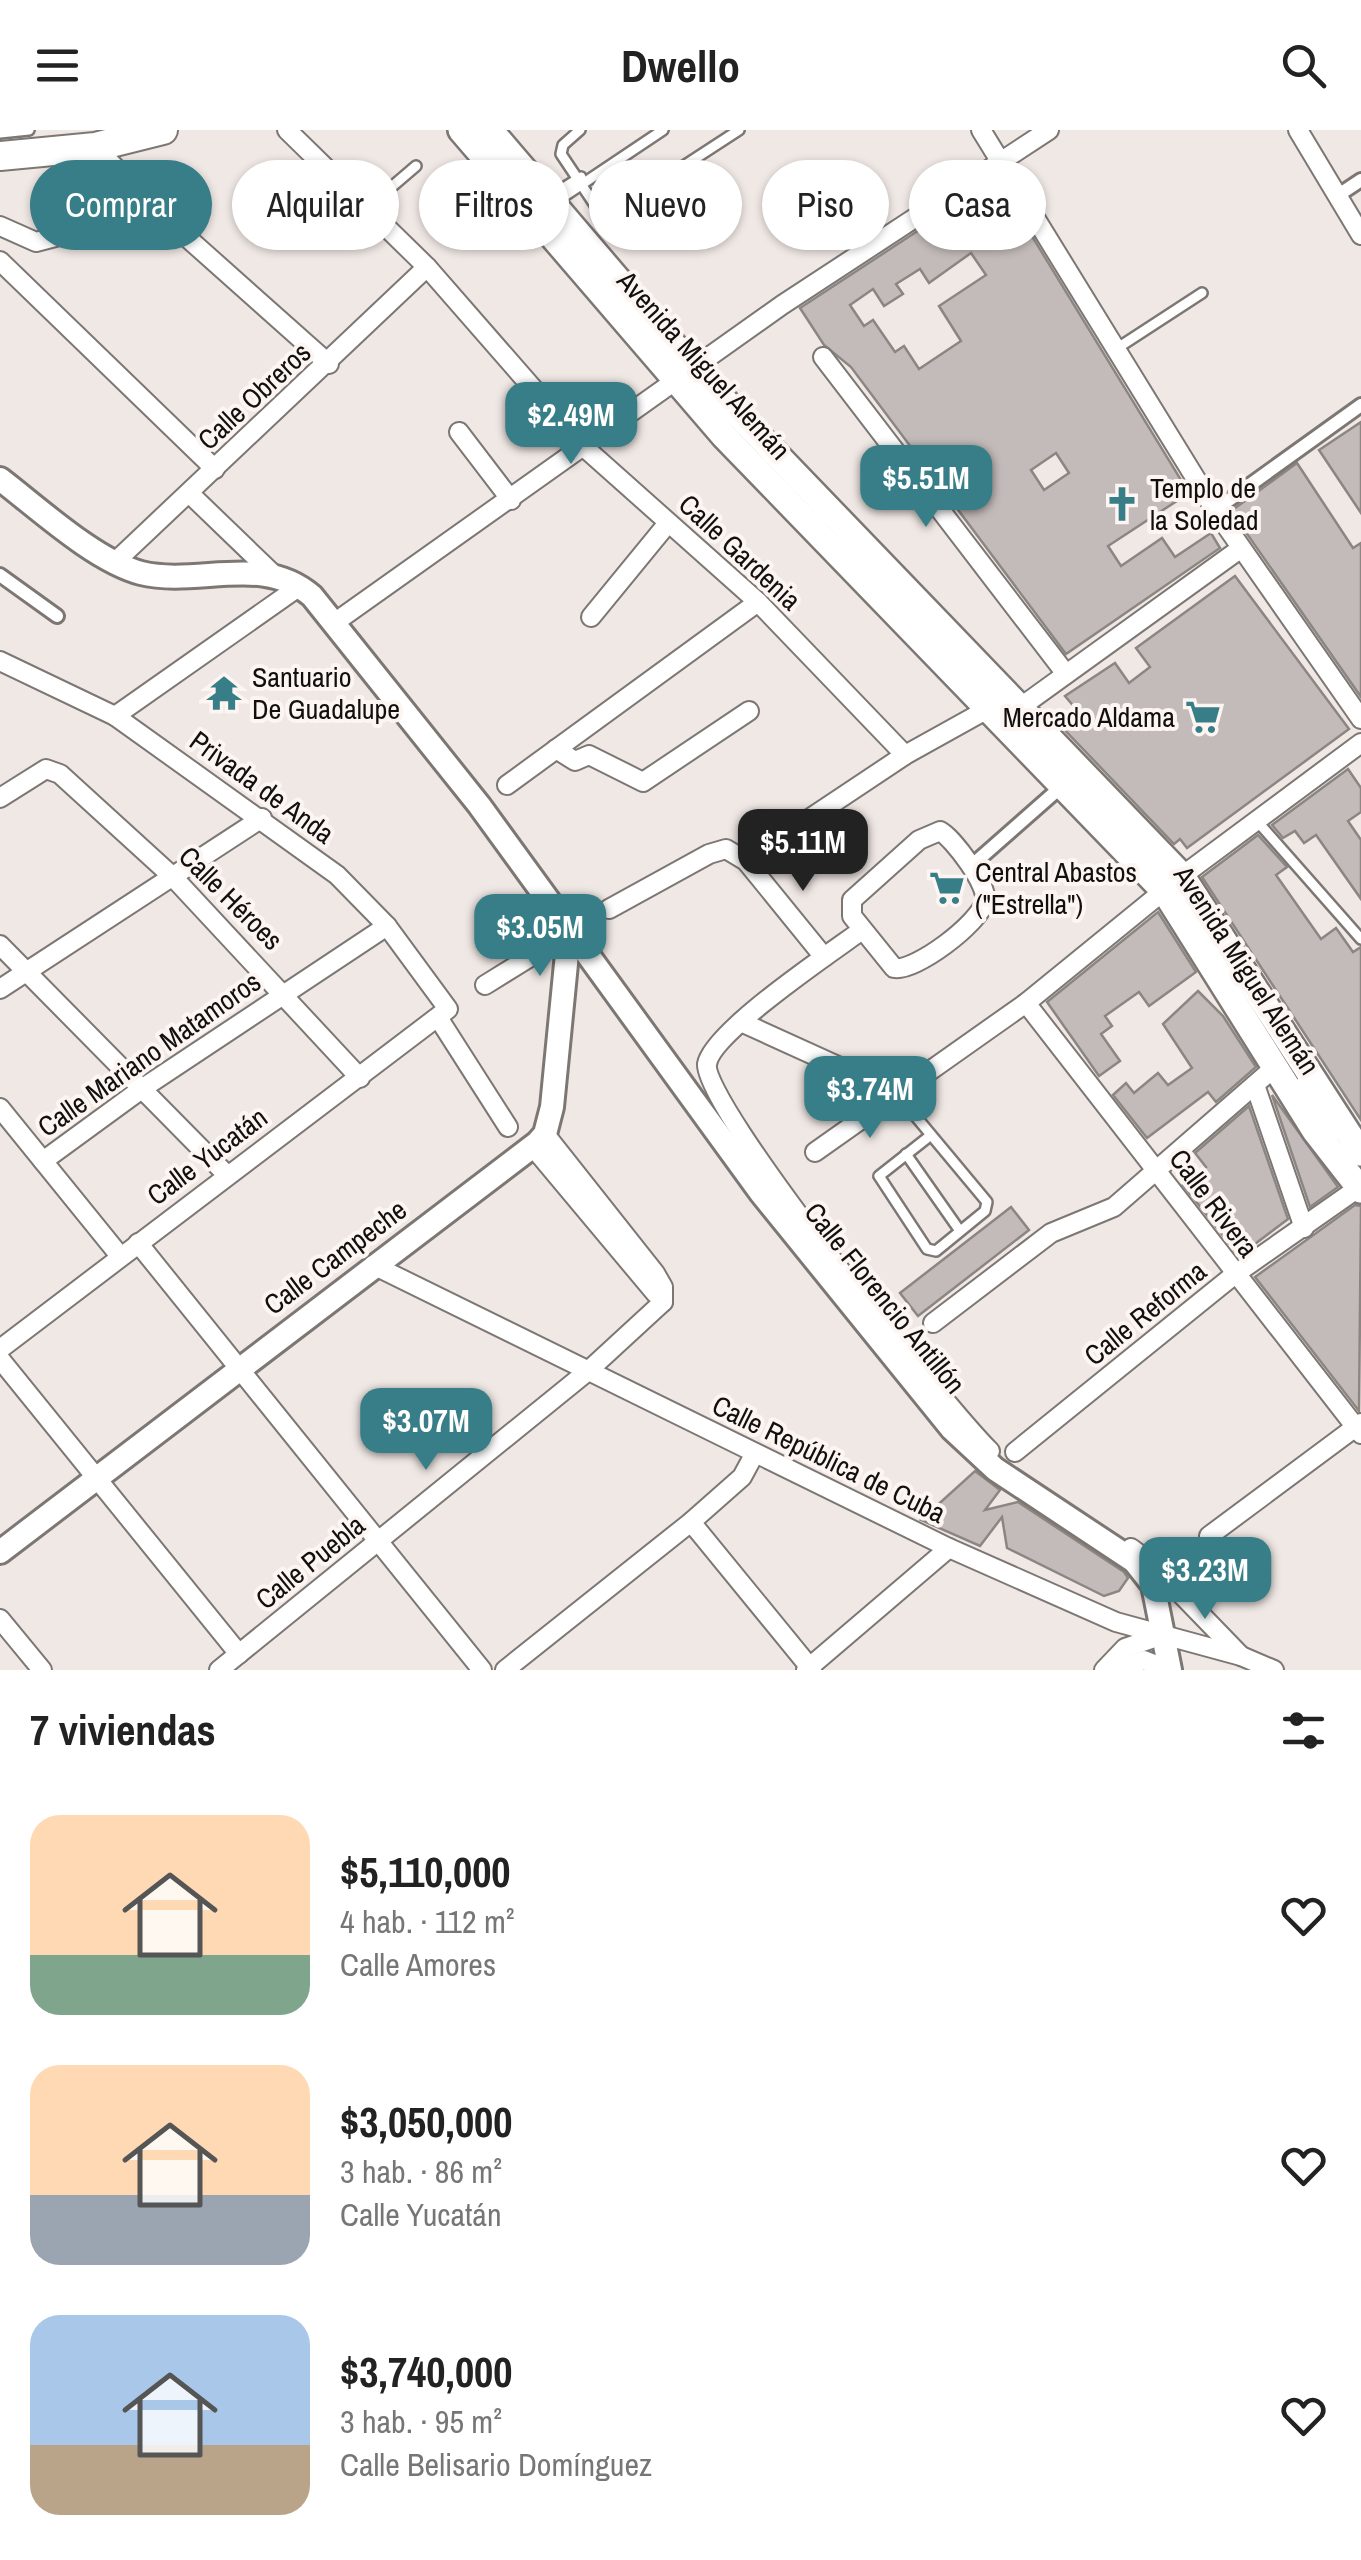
<!DOCTYPE html>
<html lang="es">
<head>
<meta charset="utf-8">
<style>
	body { margin:0; font-family:"Archivo Narrow",sans-serif; background:#f6f6f6; color:#222; height:100vh; display:flex; flex-direction:column; font-size:38px; white-space:nowrap }
	* { box-sizing:border-box; margin:0 }
	p { font-size:32px; color:#767676 }
	.icon { flex:none; width:55px; height:55px; fill:none; stroke:currentColor; stroke-width:2; stroke-linecap:round; stroke-linejoin:round }
	.map { position:relative; height:1540px; overflow:hidden }
	.side { display:flex; flex-direction:column; background:#fff; flex:1 }
	.side>* { flex:none }
	.hud { position:absolute; left:30px; top:30px; width:1302px; height:90px; display:flex; gap:20px }
	.price { position:absolute; translate:-50% -85px; padding:0 22px; border-radius:20px; background:#377e88; color:#fff; font-size:32px; line-height:65px; filter:drop-shadow(0 2px 5px #0008) }
	.price::after { content:''; position:absolute; left:50%; top:60px; width:30px; height:22px; margin-left:-15px; background:inherit; clip-path:polygon(0 0,100% 0,50% 100%) }
	.price.active { background:#222; color:#fff }
	ul { padding:0; list-style:none }
	li { display:flex; align-items:center; gap:30px; height:250px; padding:0 30px }
	li span { display:grid; place-items:center; flex:none; width:280px; height:200px; border-radius:30px; color:#555 }
	li>.icon { margin-inline-start:auto }
	span .icon { width:120px; height:120px; fill:#fffc; stroke-width:1 }
	li b { font-size:42px }
	h2 { display:flex; justify-content:space-between; align-items:center; height:120px; padding:0 30px; font-size:42px }
	.tag { padding:0 35px; border-radius:45px; background:#fff; box-shadow:0 2px 8px #0004; font-size:35px; line-height:90px }
	.tag.active { background:#377e88; color:#fff }
	header { display:flex; justify-content:space-between; align-items:center; height:130px; padding:0 30px; background:#fff; font-size:45px; font-weight:700 }
	.map>svg:first-child { display:block }
	.building { fill:#c3bbb9; stroke:#8c8683; stroke-width:2.5; fill-rule:evenodd }
	.lines { fill:none; stroke-linecap:round; stroke-linejoin:round }
	.service-casing { stroke:#7d7774; stroke-width:14 }
	.pedestrian-casing { stroke:#7d7774; stroke-width:18 }
	.minor-casing { stroke:#7d7774; stroke-width:22 }
	.tertiary-casing { stroke:#7d7774; stroke-width:28 }
	.secondary-casing { stroke:#7d7774; stroke-width:30 }
	.primary-casing { stroke:#7d7774; stroke-width:32 }
	.service { stroke:#fff; stroke-width:9 }
	.pedestrian { stroke:#fff; stroke-width:12 }
	.minor { stroke:#fff; stroke-width:18 }
	.tertiary { stroke:#fff; stroke-width:22 }
	.secondary { stroke:#fff; stroke-width:25 }
	.primary { stroke:#fff; stroke-width:28 }
	.labels { text-anchor:middle; stroke-width:8; stroke-linejoin:round; paint-order:stroke }
	.street-label { font-size:28px; fill:#12100f; stroke:#fdf5f2 }
	.poi-label { font-size:28px; fill:#12100f; stroke:#fdf5f2; text-anchor:start }
</style>
</head>
<body>
<header><svg class="icon" aria-label="menu" viewBox="0 0 24 24"><path d="M4 6h16M4 12h16M4 18h16"/></svg>Dwello<svg class="icon" aria-label="search" viewBox="0 0 24 24"><circle cx="10" cy="10" r="6"/><path d="M15 15l6 6"/></svg></header>
<div class="map">
<svg width="1361" height="1540" viewBox="0 0 1361 1540">
	<rect width="100%" height="100%" fill="#f0e8e5"/>
	<g class="building">
		<path d="M997,49L1189,363L1108,416L1121,436L1162,408L1175,427L1211,403L1220,418L1066,524L851,237L824,215L800,178ZM971,123L986,145L939,176L961,211L919,239L904,216L895,222L873,190L864,196L850,175L873,159L884,176L903,164L896,154L920,139L929,153ZM1056,323L1069,343L1044,360L1031,340Z"/>
		<polygon points="1361,292 1361,383 1319,320"/>
		<polygon points="1297,333 1353,418 1361,413 1361,567 1231,381"/>
		<polygon points="1235,446 1349,599 1187,718 1180,709 1174,714 1058,593 1076,579 1065,566 1115,533 1129,553 1150,537 1136,518"/>
		<polygon points="1348,639 1361,658 1361,682 1348,691 1361,710 1361,769 1316,705 1304,713 1295,701 1283,708 1272,695"/>
		<polygon points="1258,705 1287,737 1276,745 1321,809 1336,798 1353,822 1361,817 1361,990 1202,747"/>
		<polygon points="1158,782 1196,842 1149,876 1139,862 1105,886 1112,896 1101,904 1120,931 1099,946 1047,872"/>
		<polygon points="1198,861 1223,886 1256,937 1216,972 1208,962 1147,1008 1113,965 1126,953 1134,963 1158,943 1168,955 1192,938 1163,894"/>
		<polygon points="1272,965 1338,1057 1310,1077"/>
		<polygon points="1249,976 1288,1089 1239,1126 1183,1055 1206,1037 1195,1023"/>
		<polygon points="1355,1075 1361,1076 1359,1281 1255,1147"/>
		<polygon points="1011,1077 1029,1100 918,1186 900,1163"/>
		<polygon points="975,1341 1000,1360 985,1380 1018,1372 1124,1442 1128,1448 1119,1461 1104,1466 1007,1418 1002,1387 980,1416 921,1390"/>
	</g>
	<g class="lines">
		<defs>
			<g id="service">
				<polyline points="580,0 563,15 561,24 597,78 610,84 739,0"/>
				<polyline points="0,3 29,0"/>
				<polyline points="552,65 581,47"/>
				<polyline points="557,71 663,0"/>
				<polyline points="367,78 416,36"/>
				<polyline points="1116,219 1202,163"/>
				<polyline points="1257,691 1361,809"/>
				<polyline points="1301,952 1334,1007"/>
				<polyline points="897,964 987,1072 985,1081 936,1121 927,1119 879,1046 931,1005"/>
				<polyline points="906,1024 960,1101"/>
			</g>
			<g id="pedestrian">
				<polyline points="1337,66 1361,50"/>
				<polyline points="1215,380 1361,275"/>
				<polyline points="0,445 57,486"/>
				<polyline points="970,737 1062,656"/>
			</g>
			<g id="minor">
				<polyline points="287,0 427,137 585,318 758,472 905,625"/>
				<polyline points="981,0 1215,380 1361,589"/>
				<polyline points="1298,0 1361,105"/>
				<polyline points="95,17 164,87 329,234"/>
				<polyline points="0,96 36,112 59,106 90,62 91,18"/>
				<polyline points="0,131 215,339"/>
				<polyline points="823,227 1066,544"/>
				<polyline points="459,302 511,370"/>
				<polyline points="189,363 273,444"/>
				<polyline points="115,432 427,137"/>
				<polyline points="591,487 668,393"/>
				<polyline points="334,493 782,175 1049,0"/>
				<polyline points="0,531 115,586 337,745 387,796 448,879 0,1219"/>
				<polyline points="1018,579 1240,419"/>
				<polyline points="115,586 300,456"/>
				<polyline points="556,619 575,631 589,625 643,652 749,581"/>
				<polyline points="507,655 758,472"/>
				<polyline points="0,668 46,639 60,644 173,747 360,948"/>
				<path d="M940,701C953,708 989,756 985,771C980,793 915,842 894,838L852,786V770L919,710Z"/>
				<polyline points="746,731 905,625 995,575"/>
				<polyline points="609,779 709,724 726,719 746,731 824,827"/>
				<path d="M862,800C832,822 712,902 707,934C701,974 948,1280 990,1321"/>
				<polyline points="0,815 227,1045"/>
				<polyline points="485,855 569,803"/>
				<polyline points="0,859 262,688"/>
				<polyline points="1026,873 1361,1304"/>
				<polyline points="439,889 508,997"/>
				<polyline points="741,892 895,962"/>
				<polyline points="1255,955 1304,1098"/>
				<polyline points="0,978 120,1126"/>
				<polyline points="545,1004 655,1143 663,1157 663,1172"/>
				<polyline points="533,1017 656,1164"/>
				<polyline points="815,1022 1026,873 1182,746 1361,613"/>
				<polyline points="43,1031 143,958 387,796"/>
				<polyline points="138,1113 482,1540"/>
				<polyline points="373,1135 949,1418 1116,1492 1241,1526 1274,1540"/>
				<polyline points="933,1193 1051,1103 1114,1077 1275,937"/>
				<polyline points="0,1229 239,1524"/>
				<polyline points="1015,1322 1234,1145 1361,1056"/>
				<polyline points="691,1392 812,1540"/>
				<polyline points="1209,1406 1361,1293"/>
				<polyline points="1131,1418 1150,1432 1241,1526"/>
				<polyline points="0,1489 42,1540"/>
				<polyline points="219,1540 588,1241 663,1172"/>
				<polyline points="505,1540 691,1392 742,1347 755,1323"/>
				<polyline points="806,1540 949,1418"/>
				<polyline points="1104,1540 1125,1518 1160,1506"/>
				<polyline points="1114,1540 1144,1530 1169,1540"/>
			</g>
			<g id="tertiary">
				<path d="M0,349C38,378 95,431 141,443C198,457 263,423 312,466L479,675L761,1063L952,1299L995,1339L1134,1431L1153,1455L1170,1540"/>
				<polyline points="0,1422 537,1013 545,1004 552,977 569,803"/>
			</g>
			<g id="secondary">
				<polyline points="461,0 724,306 1165,762 1315,1001 1361,1060"/>
				<polyline points="490,0 695,240 1182,746 1361,1023"/>
			</g>
			<polyline id="primary" points="0,26 95,17 163,0"/>
		</defs>
		<use href="#service" class="service-casing"/>
		<use href="#pedestrian" class="pedestrian-casing"/>
		<use href="#minor" class="minor-casing"/>
		<use href="#tertiary" class="tertiary-casing"/>
		<use href="#secondary" class="secondary-casing"/>
		<use href="#primary" class="primary-casing"/>
		<use href="#service" class="service"/>
		<use href="#pedestrian" class="pedestrian"/>
		<use href="#minor" class="minor"/>
		<use href="#tertiary" class="tertiary"/>
		<use href="#secondary" class="secondary"/>
		<use href="#primary" class="primary"/>
	</g>
	<defs>
		<symbol id="church-bare" viewBox="-9 -9 18 18"><path d="M-1.2-6h2.4v3.5h3.3v2.4h-3.3V6h-2.4V-.1h-3.3v-2.4h3.3Z" fill="#377e88" stroke="#fdf5f2" stroke-width="2.5" paint-order="stroke"/></symbol>
		<symbol id="temple-bare" viewBox="-9 -9 18 18"><path d="M0-6L5-2H3V0L6.5 2.5H4V6H1.5V3h-3V6H-4V2.5H-6.5L-3 0V-2H-5Z" fill="#377e88" stroke="#fdf5f2" stroke-width="2.5" paint-order="stroke"/></symbol>
		<symbol id="supermarket-bare" viewBox="-9 -9 18 18"><path d="M-6-5.5h2.5l.6 2H6L4.5 2H-2.5L-4.4-4H-6ZM-1.5 3.2a1.3 1.3 0 1 0 .1 0ZM3 3.2a1.3 1.3 0 1 0 .1 0Z" fill="#377e88" stroke="#fdf5f2" stroke-width="2.5" paint-order="stroke"/></symbol>
	</defs>
	<g fill-rule="evenodd">
		<use href="#church-bare" x="1097" y="349" width="50" height="50"/>
		<use href="#temple-bare" x="199" y="538" width="50" height="50"/>
		<use href="#supermarket-bare" x="1178" y="562" width="50" height="50"/>
		<use href="#supermarket-bare" x="922" y="733" width="50" height="50"/>
	</g>
	<g class="labels">
		<g class="street-label">
			<text transform="translate(704 235) rotate(48)" y="10">Avenida Miguel Alemán</text>
			<text transform="translate(254 266) rotate(-43)" y="10">Calle Obreros</text>
			<text transform="translate(740 422) rotate(43)" y="10">Calle Gardenia</text>
			<text transform="translate(262 657) rotate(36)" y="10">Privada de Anda</text>
			<text transform="translate(231 768) rotate(45)" y="10">Calle Héroes</text>
			<text transform="translate(1247 840) rotate(57)" y="10">Avenida Miguel Alemán</text>
			<text transform="translate(149 924) rotate(-35)" y="10">Calle Mariano Matamoros</text>
			<text transform="translate(207 1026) rotate(-37)" y="10">Calle Yucatán</text>
			<text transform="translate(1214 1073) rotate(53)" y="10">Calle Rivera</text>
			<text transform="translate(335 1127) rotate(-37)" y="10">Calle Campeche</text>
			<text transform="translate(885 1168) rotate(51)" y="10">Calle Florencio Antillón</text>
			<text transform="translate(1145 1183) rotate(-39)" y="10">Calle Reforma</text>
			<text transform="translate(829 1329) rotate(26)" y="10">Calle República de Cuba</text>
			<text transform="translate(310 1432) rotate(-39)" y="10">Calle Puebla</text>
		</g>
		<g class="poi-label">
			<text x="1150" y="368">Templo de<tspan x="1150" dy="32">la Soledad</tspan></text>
			<text x="252" y="557">Santuario<tspan x="252" dy="32">De Guadalupe</tspan></text>
			<text x="1175" y="597" text-anchor="end">Mercado Aldama</text>
			<text x="975" y="752">Central Abastos<tspan x="975" dy="32">("Estrella")</tspan></text>
		</g>
	</g>
</svg>
<b class="price" style="left:571px;top:337px">$2.49M</b>
<b class="price" style="left:926px;top:400px">$5.51M</b>
<b class="price active" style="left:803px;top:764px">$5.11M</b>
<b class="price" style="left:540px;top:849px">$3.05M</b>
<b class="price" style="left:870px;top:1011px">$3.74M</b>
<b class="price" style="left:426px;top:1343px">$3.07M</b>
<b class="price" style="left:1205px;top:1492px">$3.23M</b>
<div class="hud">
<a class="tag active">Comprar</a>
<a class="tag">Alquilar</a>
<a class="tag">Filtros</a>
<a class="tag">Nuevo</a>
<a class="tag">Piso</a>
<a class="tag">Casa</a>
</div>
</div>
<section class="side">
<h2>7 viviendas<svg class="icon" aria-label="filters" viewBox="0 0 24 24"><path d="M4 7h16M4 17h16"/><circle cx="9" cy="7" r="2"/><circle cx="15" cy="17" r="2"/></svg></h2>
<ul>
<li><span style="background:linear-gradient(#ffd9b3 70%,#7fa58c 0)"><svg class="icon" aria-label="home" viewBox="0 0 24 24"><path d="M3 11l9-7 9 7M6 9v11h12V9"/></svg></span><div><b>$5,110,000</b><p>4 hab. · 112 m²</p><p>Calle Amores</p></div><svg class="icon" aria-label="heart" viewBox="0 0 24 24"><path d="M12 20l-8-8c-3-5 5-10 8-4 3-6 11-1 8 4z"/></svg></li>
<li><span style="background:linear-gradient(#ffd9b3 65%,#9aa5b1 0)"><svg class="icon" aria-label="home" viewBox="0 0 24 24"><path d="M3 11l9-7 9 7M6 9v11h12V9"/></svg></span><div><b>$3,050,000</b><p>3 hab. · 86 m²</p><p>Calle Yucatán</p></div><svg class="icon" aria-label="heart" viewBox="0 0 24 24"><path d="M12 20l-8-8c-3-5 5-10 8-4 3-6 11-1 8 4z"/></svg></li>
<li><span style="background:linear-gradient(#a9c7e8 65%,#b9a48a 0)"><svg class="icon" aria-label="home" viewBox="0 0 24 24"><path d="M3 11l9-7 9 7M6 9v11h12V9"/></svg></span><div><b>$3,740,000</b><p>3 hab. · 95 m²</p><p>Calle Belisario Domínguez</p></div><svg class="icon" aria-label="heart" viewBox="0 0 24 24"><path d="M12 20l-8-8c-3-5 5-10 8-4 3-6 11-1 8 4z"/></svg></li>
</ul>
</section>
</body>
</html>
